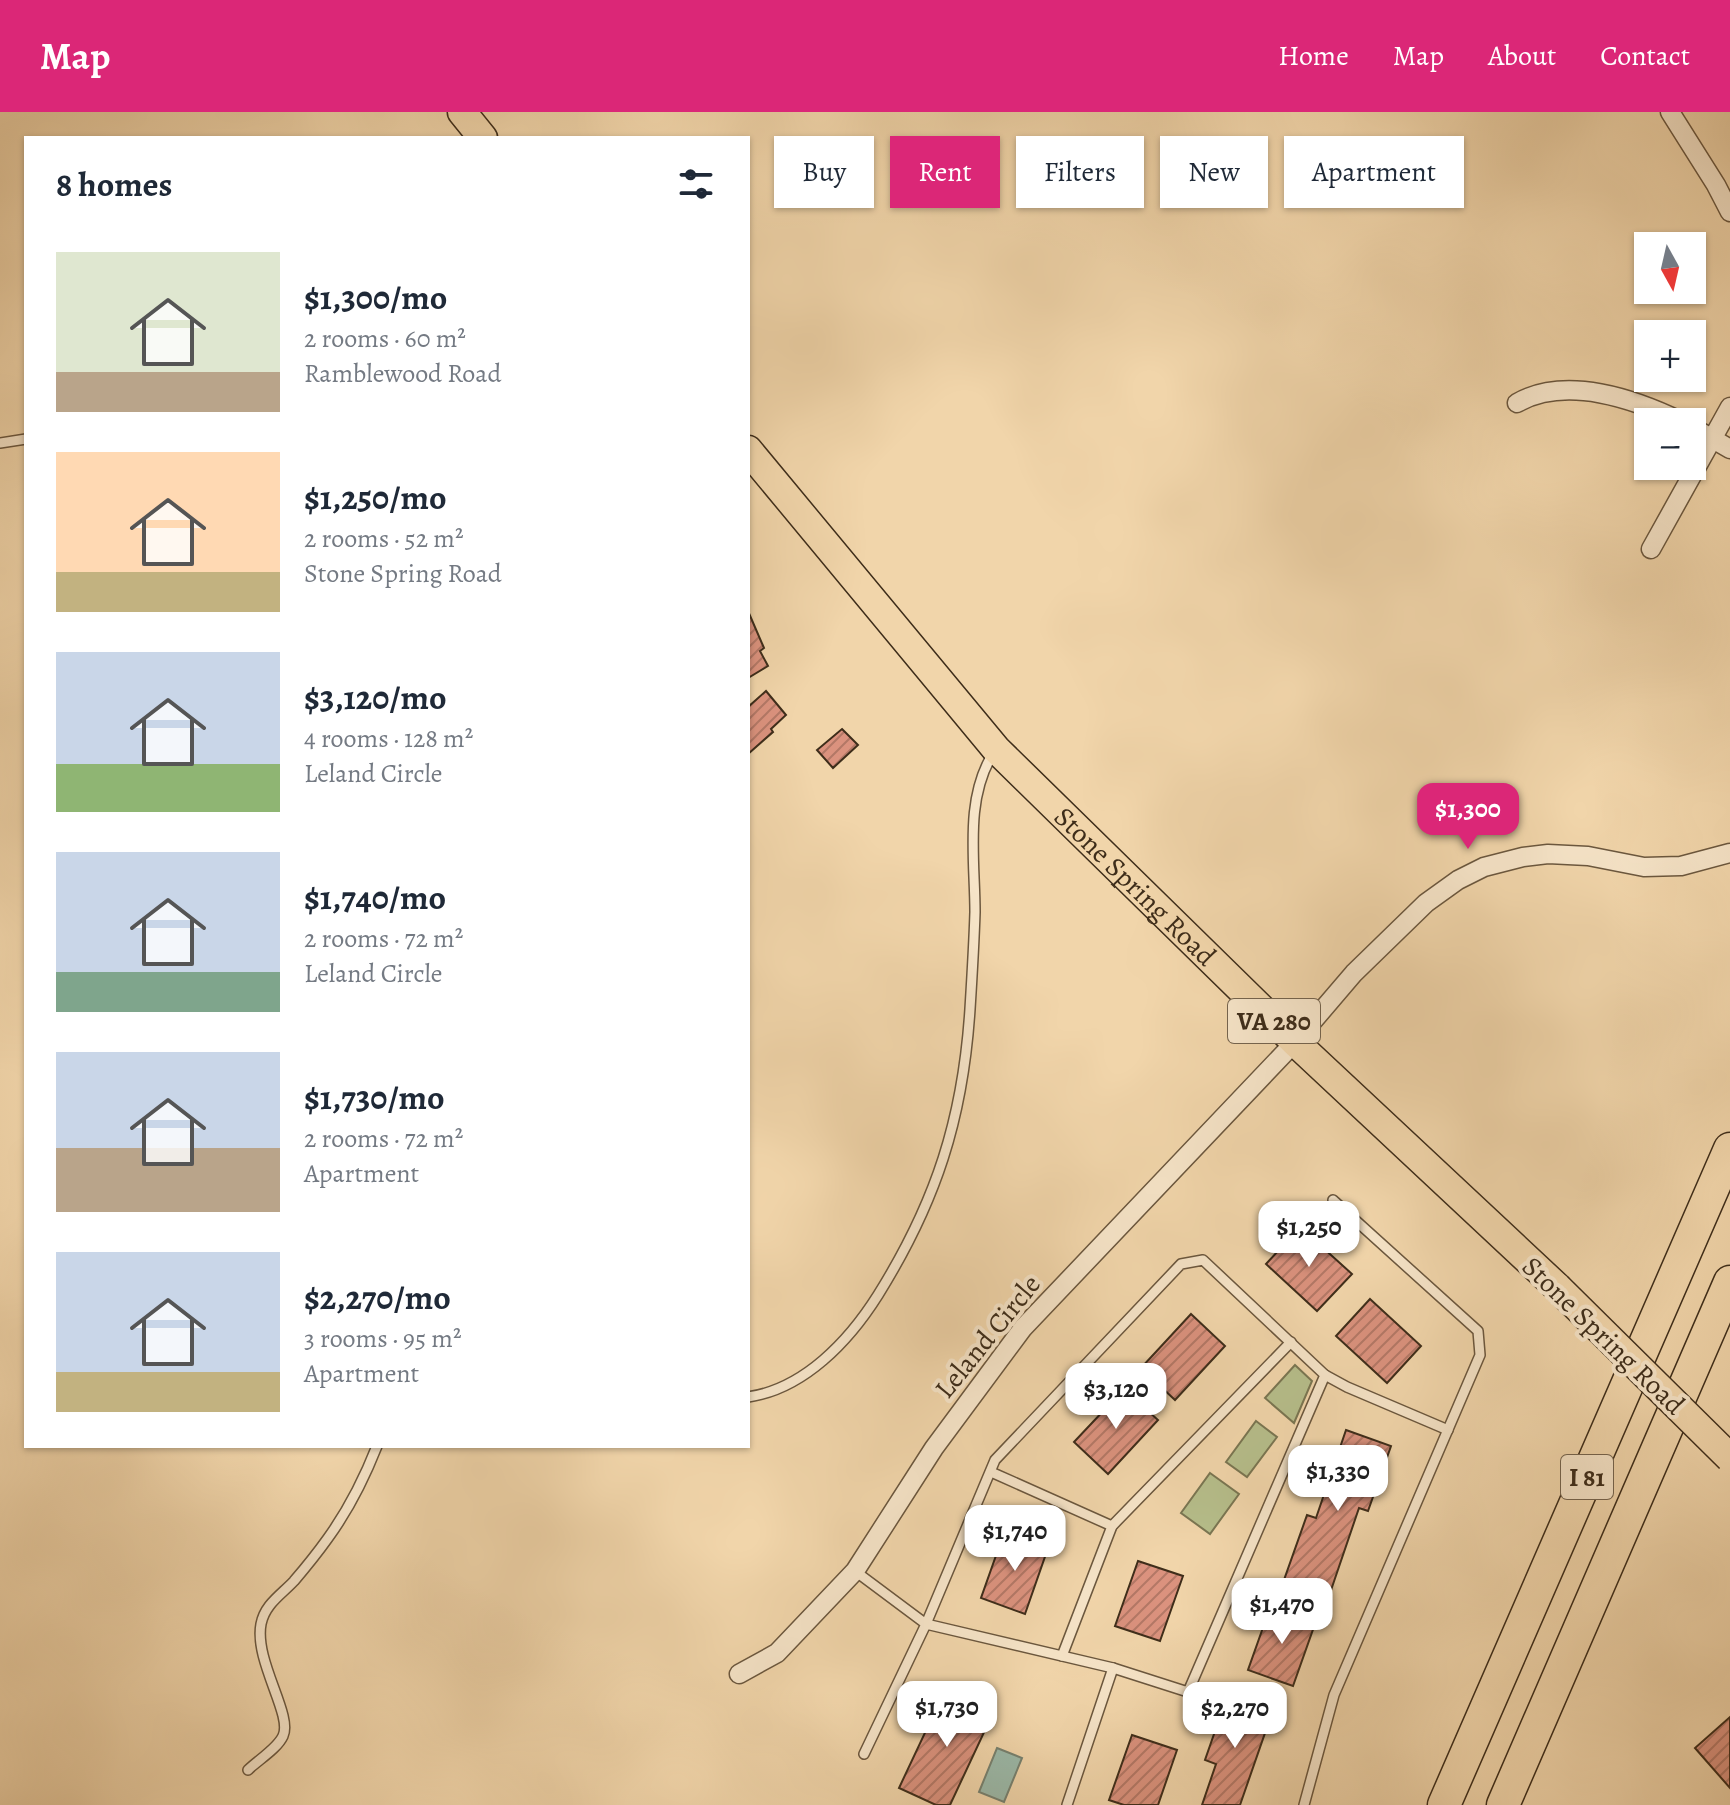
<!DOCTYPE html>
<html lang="en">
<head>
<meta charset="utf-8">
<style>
	body { margin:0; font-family:Alegreya,serif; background:#f6f6f7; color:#1f2937; height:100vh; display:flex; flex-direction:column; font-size:30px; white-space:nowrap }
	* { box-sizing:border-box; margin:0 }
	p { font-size:26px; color:#747a83 }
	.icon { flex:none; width:44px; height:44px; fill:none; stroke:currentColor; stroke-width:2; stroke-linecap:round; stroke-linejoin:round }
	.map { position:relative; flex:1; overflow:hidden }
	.drawer { position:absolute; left:24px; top:24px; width:726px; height:1312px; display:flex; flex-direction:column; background:#fff; border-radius:0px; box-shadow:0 2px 6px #0004 }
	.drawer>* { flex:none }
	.banner { position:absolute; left:774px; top:24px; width:760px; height:72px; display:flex; gap:16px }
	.needle { width:52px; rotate:172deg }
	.fabs { position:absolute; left:1634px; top:120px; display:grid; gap:16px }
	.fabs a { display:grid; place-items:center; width:72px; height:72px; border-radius:0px; background:#fff; box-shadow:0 2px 6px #0004; font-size:40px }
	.price { position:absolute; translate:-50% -68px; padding:0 18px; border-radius:16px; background:#fff; color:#222; font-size:26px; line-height:52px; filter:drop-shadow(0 2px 4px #0008) }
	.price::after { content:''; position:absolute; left:50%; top:48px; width:24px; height:18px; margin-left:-12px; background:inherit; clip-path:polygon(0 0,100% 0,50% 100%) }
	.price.selected { background:#db2777; color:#fff }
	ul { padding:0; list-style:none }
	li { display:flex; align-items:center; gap:24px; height:200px; padding:0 32px }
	li span { display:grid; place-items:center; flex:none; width:224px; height:160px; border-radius:0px; color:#555 }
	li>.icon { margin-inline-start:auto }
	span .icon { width:96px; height:96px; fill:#fffc; stroke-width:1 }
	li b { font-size:34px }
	h2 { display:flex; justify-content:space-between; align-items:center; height:96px; padding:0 32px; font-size:34px }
	.pill { padding:0 28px; border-radius:0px; background:#fff; box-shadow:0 2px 6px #0004; font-size:28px; line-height:72px }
	.pill.selected { background:#db2777; color:#fff }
	header { display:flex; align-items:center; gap:48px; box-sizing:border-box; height:112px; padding:0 40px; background:#db2777; color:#fff }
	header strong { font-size:38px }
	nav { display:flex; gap:44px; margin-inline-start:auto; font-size:28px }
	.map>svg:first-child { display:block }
	.green { fill:#b6be8b; stroke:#7a7652; stroke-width:2 }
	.water { fill:#9bb9a9; stroke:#768170; stroke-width:2 }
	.building { fill:url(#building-hatch); stroke:#3e2d1a; stroke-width:2 }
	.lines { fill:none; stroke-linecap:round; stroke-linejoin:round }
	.lane-casing { stroke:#6b573e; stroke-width:12 }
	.street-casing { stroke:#6b573e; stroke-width:21 }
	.primary-casing { stroke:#3e2d1a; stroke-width:31 }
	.highway-casing { stroke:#3e2d1a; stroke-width:35 }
	.lane { stroke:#f6e4c8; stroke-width:9 }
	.street { stroke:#f6e4c8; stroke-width:18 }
	.primary { stroke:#f1d5aa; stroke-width:28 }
	.highway { stroke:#f1d5aa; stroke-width:32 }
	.primary-bridge-casing { stroke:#3e2d1a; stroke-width:31; stroke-linecap:butt }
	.primary-bridge { stroke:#f1d5aa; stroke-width:28 }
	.labels { text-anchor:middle; stroke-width:8; stroke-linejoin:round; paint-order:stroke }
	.shield { fill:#f6e4c8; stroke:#75644e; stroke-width:2 }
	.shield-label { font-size:26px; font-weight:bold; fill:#3e2d1a }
	.street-label { font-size:28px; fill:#3e2d1a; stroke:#f6e4c8 }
</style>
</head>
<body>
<header>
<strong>Map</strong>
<nav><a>Home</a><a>Map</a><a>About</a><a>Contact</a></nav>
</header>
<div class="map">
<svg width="1730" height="1693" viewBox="0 0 1730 1693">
	<defs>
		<pattern id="building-hatch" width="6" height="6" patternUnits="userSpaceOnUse" patternTransform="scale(2)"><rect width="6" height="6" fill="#db927e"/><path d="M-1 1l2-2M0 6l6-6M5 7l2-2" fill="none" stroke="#b37866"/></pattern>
	</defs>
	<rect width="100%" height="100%" fill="#f1d5aa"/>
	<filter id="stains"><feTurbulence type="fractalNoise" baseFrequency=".0025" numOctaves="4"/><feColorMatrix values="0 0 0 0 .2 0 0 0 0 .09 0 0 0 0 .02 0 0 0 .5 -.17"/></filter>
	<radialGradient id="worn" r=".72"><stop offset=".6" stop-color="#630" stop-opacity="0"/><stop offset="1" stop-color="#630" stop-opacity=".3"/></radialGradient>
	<g class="green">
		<polygon points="1295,1253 1312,1269 1294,1311 1265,1286"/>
		<polygon points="1256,1309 1277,1325 1247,1365 1226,1350"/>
		<polygon points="1210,1361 1239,1382 1210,1422 1181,1401"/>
	</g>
	<polygon class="water" points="997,1636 1022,1646 1004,1690 979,1680"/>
	<g class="building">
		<polygon points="748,499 764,536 760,539 768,554 748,566"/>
		<polygon points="766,579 786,603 771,617 773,620 748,642 748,595"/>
		<polygon points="842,617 858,633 833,656 817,638"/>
		<polygon points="1300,1115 1352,1162 1317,1199 1266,1152"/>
		<polygon points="1370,1187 1421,1234 1387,1271 1336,1224"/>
		<polygon points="1191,1202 1225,1234 1175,1288 1141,1256"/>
		<polygon points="1124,1277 1158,1308 1108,1362 1074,1330"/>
		<polygon points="1346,1318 1391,1334 1368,1399 1359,1396 1329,1484 1284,1468 1307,1403 1316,1406"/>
		<polygon points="1004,1421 1048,1436 1025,1502 981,1486"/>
		<polygon points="1138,1449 1183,1464 1160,1529 1115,1514"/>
		<polygon points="1271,1493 1316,1509 1293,1574 1248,1558"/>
		<polygon points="946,1576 994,1599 950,1693 936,1693 899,1676"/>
		<polygon points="1228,1582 1273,1598 1240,1693 1202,1693 1216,1652 1205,1648"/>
		<polygon points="1730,1605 1730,1676 1695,1636"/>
		<polygon points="1132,1623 1177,1638 1158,1693 1124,1693 1109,1688"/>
	</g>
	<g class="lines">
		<defs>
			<g id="lane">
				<polyline points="0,331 26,327"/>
				<polyline points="1325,1263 1347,1275 1448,1318"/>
				<path d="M748,1285C804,1277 849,1229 878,1183C936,1090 963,1007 970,897C972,865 974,832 975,800C975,748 964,686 994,640"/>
				<polyline points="991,1360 1112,1414"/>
				<polyline points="855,1459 926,1512 1113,1556 1188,1580 1325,1263 1203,1148 1181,1152 995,1348 926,1512 864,1642"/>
				<polyline points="1062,1544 1112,1414 1291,1230"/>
				<path d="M248,1658C258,1648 277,1637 283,1624C293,1603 254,1549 261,1512C265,1492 281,1483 294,1469C306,1455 318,1440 328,1426C349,1397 364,1367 377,1334"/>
				<polyline points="1067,1693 1113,1556"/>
				<polyline points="1304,1693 1334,1583 1480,1243 1478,1219 1333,1088"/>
			</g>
			<g id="street">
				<polyline points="1670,0 1716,73 1730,100"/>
				<path d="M1517,291C1566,263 1635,287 1682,310"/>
				<polyline points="1692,315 1730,337"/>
				<polyline points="1651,437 1730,295"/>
				<polyline points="739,1562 777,1541 855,1459 934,1336 1023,1216 1295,930 1354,861 1426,791 1458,768 1484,755 1523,745 1548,742 1588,744 1644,755 1681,754 1730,741"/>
			</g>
			<g id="primary">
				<polyline points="462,0 483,26"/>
				<path id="s1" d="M748,338L996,637L1295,930L1557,1175"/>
			</g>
			<g id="highway">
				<polyline points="1444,1693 1730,1037"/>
				<polyline points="1503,1693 1730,1170"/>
			</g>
		</defs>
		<use href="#lane" class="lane-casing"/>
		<use href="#street" class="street-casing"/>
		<use href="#primary" class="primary-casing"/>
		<use href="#highway" class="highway-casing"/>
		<use href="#lane" class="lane"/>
		<use href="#street" class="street"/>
		<use href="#primary" class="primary"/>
		<use href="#highway" class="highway"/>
		<defs>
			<polyline id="primary-bridge" points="1557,1175 1730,1346"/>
		</defs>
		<use href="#primary-bridge" class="primary-bridge-casing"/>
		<use href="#primary-bridge" class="primary-bridge"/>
	</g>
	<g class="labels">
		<g class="shield">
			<rect x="1228" y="887" width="92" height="44" rx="6"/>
			<rect x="1561" y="1343" width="52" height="44" rx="6"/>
		</g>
		<g class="shield-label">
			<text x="1274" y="918">VA 280</text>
			<text x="1587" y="1374">I 81</text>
		</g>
		<g class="street-label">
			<text dy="10" stroke="none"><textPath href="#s1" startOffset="584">Stone Spring Road</textPath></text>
			<text transform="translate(1604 1223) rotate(44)" y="10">Stone Spring Road</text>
			<text transform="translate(987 1224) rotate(-51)" y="10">Leland Circle</text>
		</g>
	</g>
	<rect width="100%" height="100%" filter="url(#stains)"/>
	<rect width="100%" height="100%" fill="url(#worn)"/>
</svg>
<div class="fabs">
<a><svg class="needle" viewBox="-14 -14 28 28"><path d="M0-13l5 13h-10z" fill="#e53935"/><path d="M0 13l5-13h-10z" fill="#747a83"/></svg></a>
<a>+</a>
<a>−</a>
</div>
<b class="price selected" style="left:1468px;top:739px">$1,300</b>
<b class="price" style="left:1309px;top:1157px">$1,250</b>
<b class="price" style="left:1116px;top:1319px">$3,120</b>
<b class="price" style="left:1338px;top:1401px">$1,330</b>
<b class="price" style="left:1015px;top:1461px">$1,740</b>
<b class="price" style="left:1282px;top:1534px">$1,470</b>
<b class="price" style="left:947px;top:1637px">$1,730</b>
<b class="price" style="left:1235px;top:1638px">$2,270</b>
<div class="banner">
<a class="pill">Buy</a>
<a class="pill selected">Rent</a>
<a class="pill">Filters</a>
<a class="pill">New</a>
<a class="pill">Apartment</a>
</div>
<section class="drawer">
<h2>8 homes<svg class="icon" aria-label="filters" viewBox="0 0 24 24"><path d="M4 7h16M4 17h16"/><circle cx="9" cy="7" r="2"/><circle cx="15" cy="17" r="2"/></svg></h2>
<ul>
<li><span style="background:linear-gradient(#dfe7d0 75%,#b9a48a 0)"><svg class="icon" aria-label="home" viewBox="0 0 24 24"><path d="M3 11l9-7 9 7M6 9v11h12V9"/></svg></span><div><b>$1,300/mo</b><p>2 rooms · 60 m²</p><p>Ramblewood Road</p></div></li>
<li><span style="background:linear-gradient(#ffd9b3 75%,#c2b280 0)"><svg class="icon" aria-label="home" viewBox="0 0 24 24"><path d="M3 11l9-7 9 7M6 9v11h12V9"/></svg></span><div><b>$1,250/mo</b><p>2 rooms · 52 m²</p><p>Stone Spring Road</p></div></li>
<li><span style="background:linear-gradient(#c9d6e8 70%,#8fb573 0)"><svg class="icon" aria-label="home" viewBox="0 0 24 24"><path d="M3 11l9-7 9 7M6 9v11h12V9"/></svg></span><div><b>$3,120/mo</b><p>4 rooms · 128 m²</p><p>Leland Circle</p></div></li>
<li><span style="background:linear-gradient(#c9d6e8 75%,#7fa58c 0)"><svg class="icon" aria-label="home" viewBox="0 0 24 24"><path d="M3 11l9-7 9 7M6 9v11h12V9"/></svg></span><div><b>$1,740/mo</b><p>2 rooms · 72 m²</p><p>Leland Circle</p></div></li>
<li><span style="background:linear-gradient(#c9d6e8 60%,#b9a48a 0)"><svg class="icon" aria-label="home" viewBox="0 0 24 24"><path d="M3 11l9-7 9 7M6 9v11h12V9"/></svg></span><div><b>$1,730/mo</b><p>2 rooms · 72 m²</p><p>Apartment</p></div></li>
<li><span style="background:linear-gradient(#c9d6e8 75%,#c2b280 0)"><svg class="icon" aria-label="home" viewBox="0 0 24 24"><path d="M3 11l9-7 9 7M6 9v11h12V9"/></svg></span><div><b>$2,270/mo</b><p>3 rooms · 95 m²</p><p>Apartment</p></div></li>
</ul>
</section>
</div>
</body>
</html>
